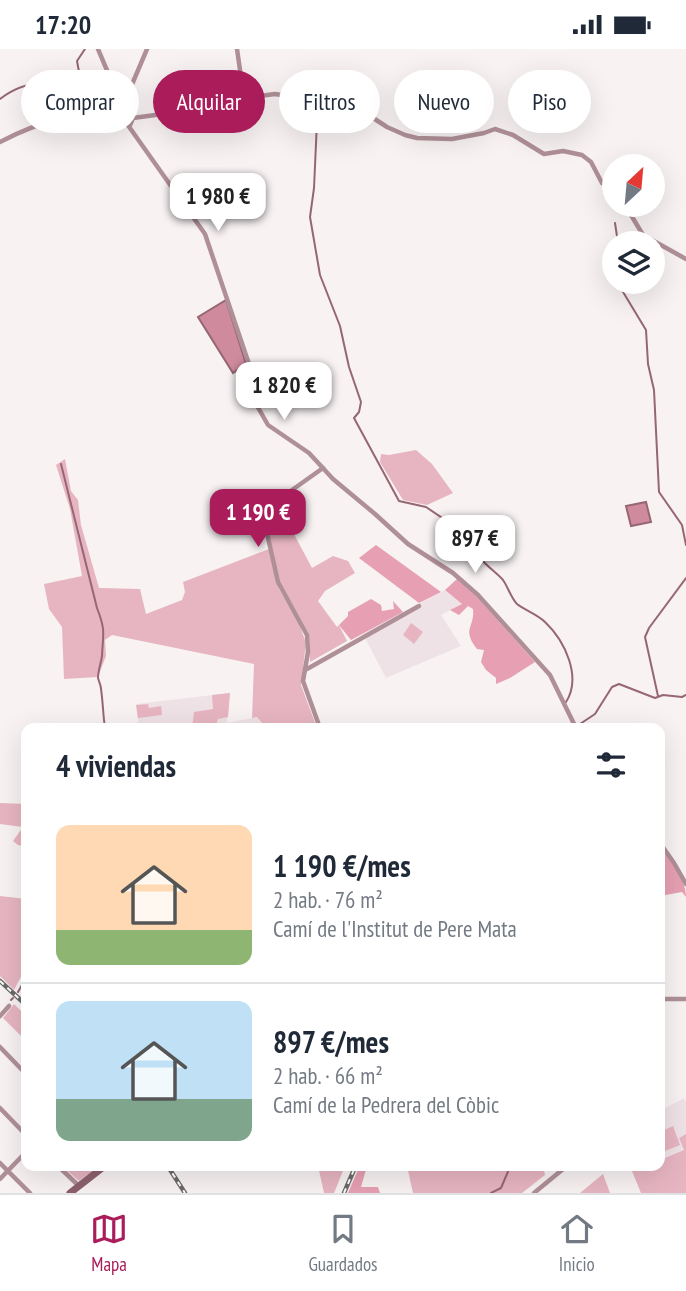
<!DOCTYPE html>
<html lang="es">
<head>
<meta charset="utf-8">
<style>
	body { margin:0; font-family:"PT Sans Narrow",sans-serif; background:#f6f6f7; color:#1f2937; height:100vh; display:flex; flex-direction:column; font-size:26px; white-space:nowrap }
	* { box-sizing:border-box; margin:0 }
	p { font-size:23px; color:#747a83 }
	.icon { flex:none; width:38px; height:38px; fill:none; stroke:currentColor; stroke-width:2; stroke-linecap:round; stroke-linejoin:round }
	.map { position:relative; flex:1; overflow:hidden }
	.panel { position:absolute; left:21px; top:674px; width:644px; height:448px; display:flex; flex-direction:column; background:#fff; border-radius:14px; box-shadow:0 7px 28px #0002 }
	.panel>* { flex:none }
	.guide { position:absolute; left:21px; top:21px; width:644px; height:63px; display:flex; gap:14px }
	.needle { width:46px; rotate:26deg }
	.buttons { position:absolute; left:602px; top:105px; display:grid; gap:14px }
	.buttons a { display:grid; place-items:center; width:63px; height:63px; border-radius:50%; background:#fff; box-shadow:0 7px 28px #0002; font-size:35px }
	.price { position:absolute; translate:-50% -60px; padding:0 16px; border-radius:14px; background:#fff; color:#222; font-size:23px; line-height:46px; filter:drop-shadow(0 2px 4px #0008) }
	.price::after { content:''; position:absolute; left:50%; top:42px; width:21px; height:16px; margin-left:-10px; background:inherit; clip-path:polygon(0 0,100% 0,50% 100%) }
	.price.active { background:#aa1c5a; color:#fff }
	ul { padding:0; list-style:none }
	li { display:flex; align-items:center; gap:21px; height:175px; padding:0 35px }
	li+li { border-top:2px solid #e0e1e3 }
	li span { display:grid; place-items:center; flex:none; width:196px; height:140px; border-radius:14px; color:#555 }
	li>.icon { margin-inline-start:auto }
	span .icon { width:84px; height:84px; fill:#fffc; stroke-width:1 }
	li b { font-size:30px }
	h2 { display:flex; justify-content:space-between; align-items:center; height:84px; padding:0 35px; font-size:30px }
	.pill { padding:0 24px; border-radius:32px; background:#fff; box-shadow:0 7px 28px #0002; font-size:24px; line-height:63px }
	.pill.active { background:#aa1c5a; color:#fff }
	.status { display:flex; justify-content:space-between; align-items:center; height:49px; padding:0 35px; background:#fff; direction:ltr }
	.status svg { height:19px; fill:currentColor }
	.menu { display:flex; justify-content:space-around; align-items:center; height:98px; border-top:2px solid #e0e1e3; background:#fff; font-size:19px; color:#747a83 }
	.menu a { display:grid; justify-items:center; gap:4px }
	.menu .active { color:#aa1c5a }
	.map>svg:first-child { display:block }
	.built { fill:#efe2e6 }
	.green { fill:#e7b5c2 }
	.forest { fill:#e7a0b3 }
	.water { fill:#cf8a9e; stroke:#966674; stroke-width:2 }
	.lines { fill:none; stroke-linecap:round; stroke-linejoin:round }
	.stream { stroke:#966674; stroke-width:2 }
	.street { stroke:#b09098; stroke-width:4.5 }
	.secondary { stroke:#8d616d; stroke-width:7 }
	.rail-casing { stroke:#6c696a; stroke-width:4.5 }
	.rail { stroke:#fff; stroke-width:2; stroke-dasharray:5; stroke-linecap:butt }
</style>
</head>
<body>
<div class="status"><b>17:20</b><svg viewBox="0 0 49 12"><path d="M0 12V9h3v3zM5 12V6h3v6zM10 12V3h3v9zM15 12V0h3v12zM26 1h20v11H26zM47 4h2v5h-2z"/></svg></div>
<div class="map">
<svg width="686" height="1144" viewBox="0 0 686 1144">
	<rect width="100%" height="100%" fill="#f8f2f3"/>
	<g class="built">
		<polygon points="445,541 462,555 441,566 461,597 386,629 363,585"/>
		<polygon points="230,644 227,674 257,668 266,679 139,679 136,655"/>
		<polygon points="684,1049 686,1053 686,1085 679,1089 684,1101 660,1111 660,1062"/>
	</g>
	<g class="green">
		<polygon points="416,401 432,415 453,444 427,456 403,451 380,413 381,405 389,406"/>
		<polygon points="65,410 71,442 78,451 81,476 99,539 140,540 146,565 182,551 185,543 183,533 269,500 279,540 299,574 306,594 301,636 317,679 266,679 257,668 252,669 254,615 112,586 105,591 106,607 98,628 64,630 62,578 49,560 44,535 82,527 70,460 56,416"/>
		<polygon points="277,453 312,519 333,507 348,512 355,524 325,542 318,552 337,578 339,576 347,592 310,613 309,585 279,531 264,463 266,456"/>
		<polygon points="411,574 423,583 414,595 403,586"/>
		<polygon points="230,644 228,668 218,670 215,679 192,679 194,663 213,660 212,646"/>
		<polygon points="148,655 149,659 161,657 162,666 138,669 136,656"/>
		<polygon points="0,754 26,755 26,798 18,796 13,792 23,778 0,775"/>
		<polygon points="0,847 26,850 26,918 14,941 0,927"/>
		<polygon points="14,955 26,967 26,992 3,969"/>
		<polygon points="673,1077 680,1096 660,1104 660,1083"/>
		<polygon points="686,1085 686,1144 641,1144 632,1122 646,1117 660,1116 660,1111 684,1101 679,1089"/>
		<polygon points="62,1117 101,1117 79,1132"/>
		<polygon points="318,1117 345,1117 334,1144 324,1144"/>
		<polygon points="407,1117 543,1117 545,1126 522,1144 413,1144"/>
		<polygon points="603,1125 610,1144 580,1144"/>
	</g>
	<g class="forest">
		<polygon points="376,496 441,543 419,554 359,509"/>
		<path d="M457,530L477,548L535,613L510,629L496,635V629L486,621L481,613L484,601L477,600C461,579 475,579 473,560L468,557L459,566L450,561L462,555L445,541Z"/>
		<polygon points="371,550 381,556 382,562 394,560 393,552 403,563 351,591 339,576 348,567 348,563"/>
		<path d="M660,798C671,813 686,829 686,848L682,843L660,847Z"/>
		<polygon points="360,1116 367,1117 361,1138 378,1138 380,1144 348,1144"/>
	</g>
	<g class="water">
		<polygon points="226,251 246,315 233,324 198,268"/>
		<polygon points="646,453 651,473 631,477 626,457"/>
	</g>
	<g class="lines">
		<g class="stream">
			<path d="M0,50C13,40 27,34 44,34C58,34 65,43 78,34L80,28L77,12L85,0"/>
			<path d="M318,50L314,139L310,168L320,226L340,277L349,318L361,353L359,363L354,369L399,452L426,458L488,500L482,509L483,512C489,519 497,524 503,531C508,538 511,549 517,555C526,562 537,565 545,573C565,592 582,628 566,653"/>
			<polyline points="615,174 618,194"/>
			<polyline points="617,233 646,281 648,315 654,341 659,443 682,476 686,496"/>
			<path d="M61,415L97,559C106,582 103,584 102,607C101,614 98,622 98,629C99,633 101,636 101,640C103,653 103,666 105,679"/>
			<polyline points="658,647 645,588 649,579 686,529"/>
			<polyline points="577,677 595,665 612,638 619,635 655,649 663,646 682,648 686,646"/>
			<polyline points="18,943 26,929"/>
			<polyline points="11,951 13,949"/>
			<polyline points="491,1144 501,1139 510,1118"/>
		</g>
		<g class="street">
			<polyline points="98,0 120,52 120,65 205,185 250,318 256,355 268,376 309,404 333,430 375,465 408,495 453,524 478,546 550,626 576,679"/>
			<polyline points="244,49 275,45 295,48 320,46 367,65 387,78 405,86 417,89 452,90 484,84 495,80 513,86 544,105 563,102 582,106 591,113 602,134 614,144"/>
			<polyline points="125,69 125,52 147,0"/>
			<polyline points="130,76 133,69 229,56 244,49 237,0"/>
			<path d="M0,93C44,70 69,66 118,67L123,69"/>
			<polyline points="625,156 643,186 686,210"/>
			<polyline points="307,620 419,557"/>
			<polyline points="320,679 303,632 308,603 307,586 278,533 262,462 266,454 285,446 323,419"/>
			<polyline points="660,794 674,814 686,835"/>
			<polyline points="660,950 686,950"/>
			<polyline points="0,967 9,957"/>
			<polyline points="0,998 26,1025"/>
			<polyline points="0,1059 26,1086"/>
			<polyline points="0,1114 30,1144"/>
			<polyline points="57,1116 79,1137"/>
			<polyline points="0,1130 26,1103"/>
			<polyline points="534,1144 568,1116"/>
		</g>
		<polyline class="secondary" points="70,1144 106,1116"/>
		<defs>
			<g id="rail">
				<polyline points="0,932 26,956"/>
				<polyline points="167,1116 185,1144"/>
				<polyline points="344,1144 356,1116"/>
			</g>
		</defs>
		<use href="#rail" class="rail-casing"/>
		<use href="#rail" class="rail"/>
	</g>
</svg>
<div class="buttons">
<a><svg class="needle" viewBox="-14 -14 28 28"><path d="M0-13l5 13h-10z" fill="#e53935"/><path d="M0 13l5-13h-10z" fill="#747a83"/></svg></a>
<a><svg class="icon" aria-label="layers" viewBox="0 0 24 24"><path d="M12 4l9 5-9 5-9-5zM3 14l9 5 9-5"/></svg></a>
</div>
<b class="price" style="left:218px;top:184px">1 980 €</b>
<b class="price" style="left:284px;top:373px">1 820 €</b>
<b class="price active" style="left:258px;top:500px">1 190 €</b>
<b class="price" style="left:475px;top:526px">897 €</b>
<div class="guide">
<a class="pill">Comprar</a>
<a class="pill active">Alquilar</a>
<a class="pill">Filtros</a>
<a class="pill">Nuevo</a>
<a class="pill">Piso</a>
</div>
<section class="panel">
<h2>4 viviendas<svg class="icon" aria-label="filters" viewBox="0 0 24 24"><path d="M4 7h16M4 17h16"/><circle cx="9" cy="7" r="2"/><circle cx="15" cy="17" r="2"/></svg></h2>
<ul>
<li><span style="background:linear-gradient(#ffd9b3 75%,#8fb573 0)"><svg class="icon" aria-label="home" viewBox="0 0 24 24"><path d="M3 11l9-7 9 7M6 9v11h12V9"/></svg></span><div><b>1 190 €/mes</b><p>2 hab. · 76 m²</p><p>Camí de l'Institut de Pere Mata</p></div></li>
<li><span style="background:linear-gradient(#bfe0f5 70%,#7fa58c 0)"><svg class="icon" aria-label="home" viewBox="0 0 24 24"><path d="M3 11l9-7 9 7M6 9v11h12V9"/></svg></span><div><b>897 €/mes</b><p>2 hab. · 66 m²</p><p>Camí de la Pedrera del Còbic</p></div></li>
</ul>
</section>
</div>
<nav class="menu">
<a class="active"><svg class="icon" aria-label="map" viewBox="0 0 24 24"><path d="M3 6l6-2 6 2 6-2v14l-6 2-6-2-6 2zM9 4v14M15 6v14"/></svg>Mapa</a>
<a><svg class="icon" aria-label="saved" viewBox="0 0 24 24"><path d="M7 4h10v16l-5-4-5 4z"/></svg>Guardados</a>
<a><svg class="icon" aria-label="home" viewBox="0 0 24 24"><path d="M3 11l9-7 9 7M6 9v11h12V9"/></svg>Inicio</a>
</nav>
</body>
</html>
